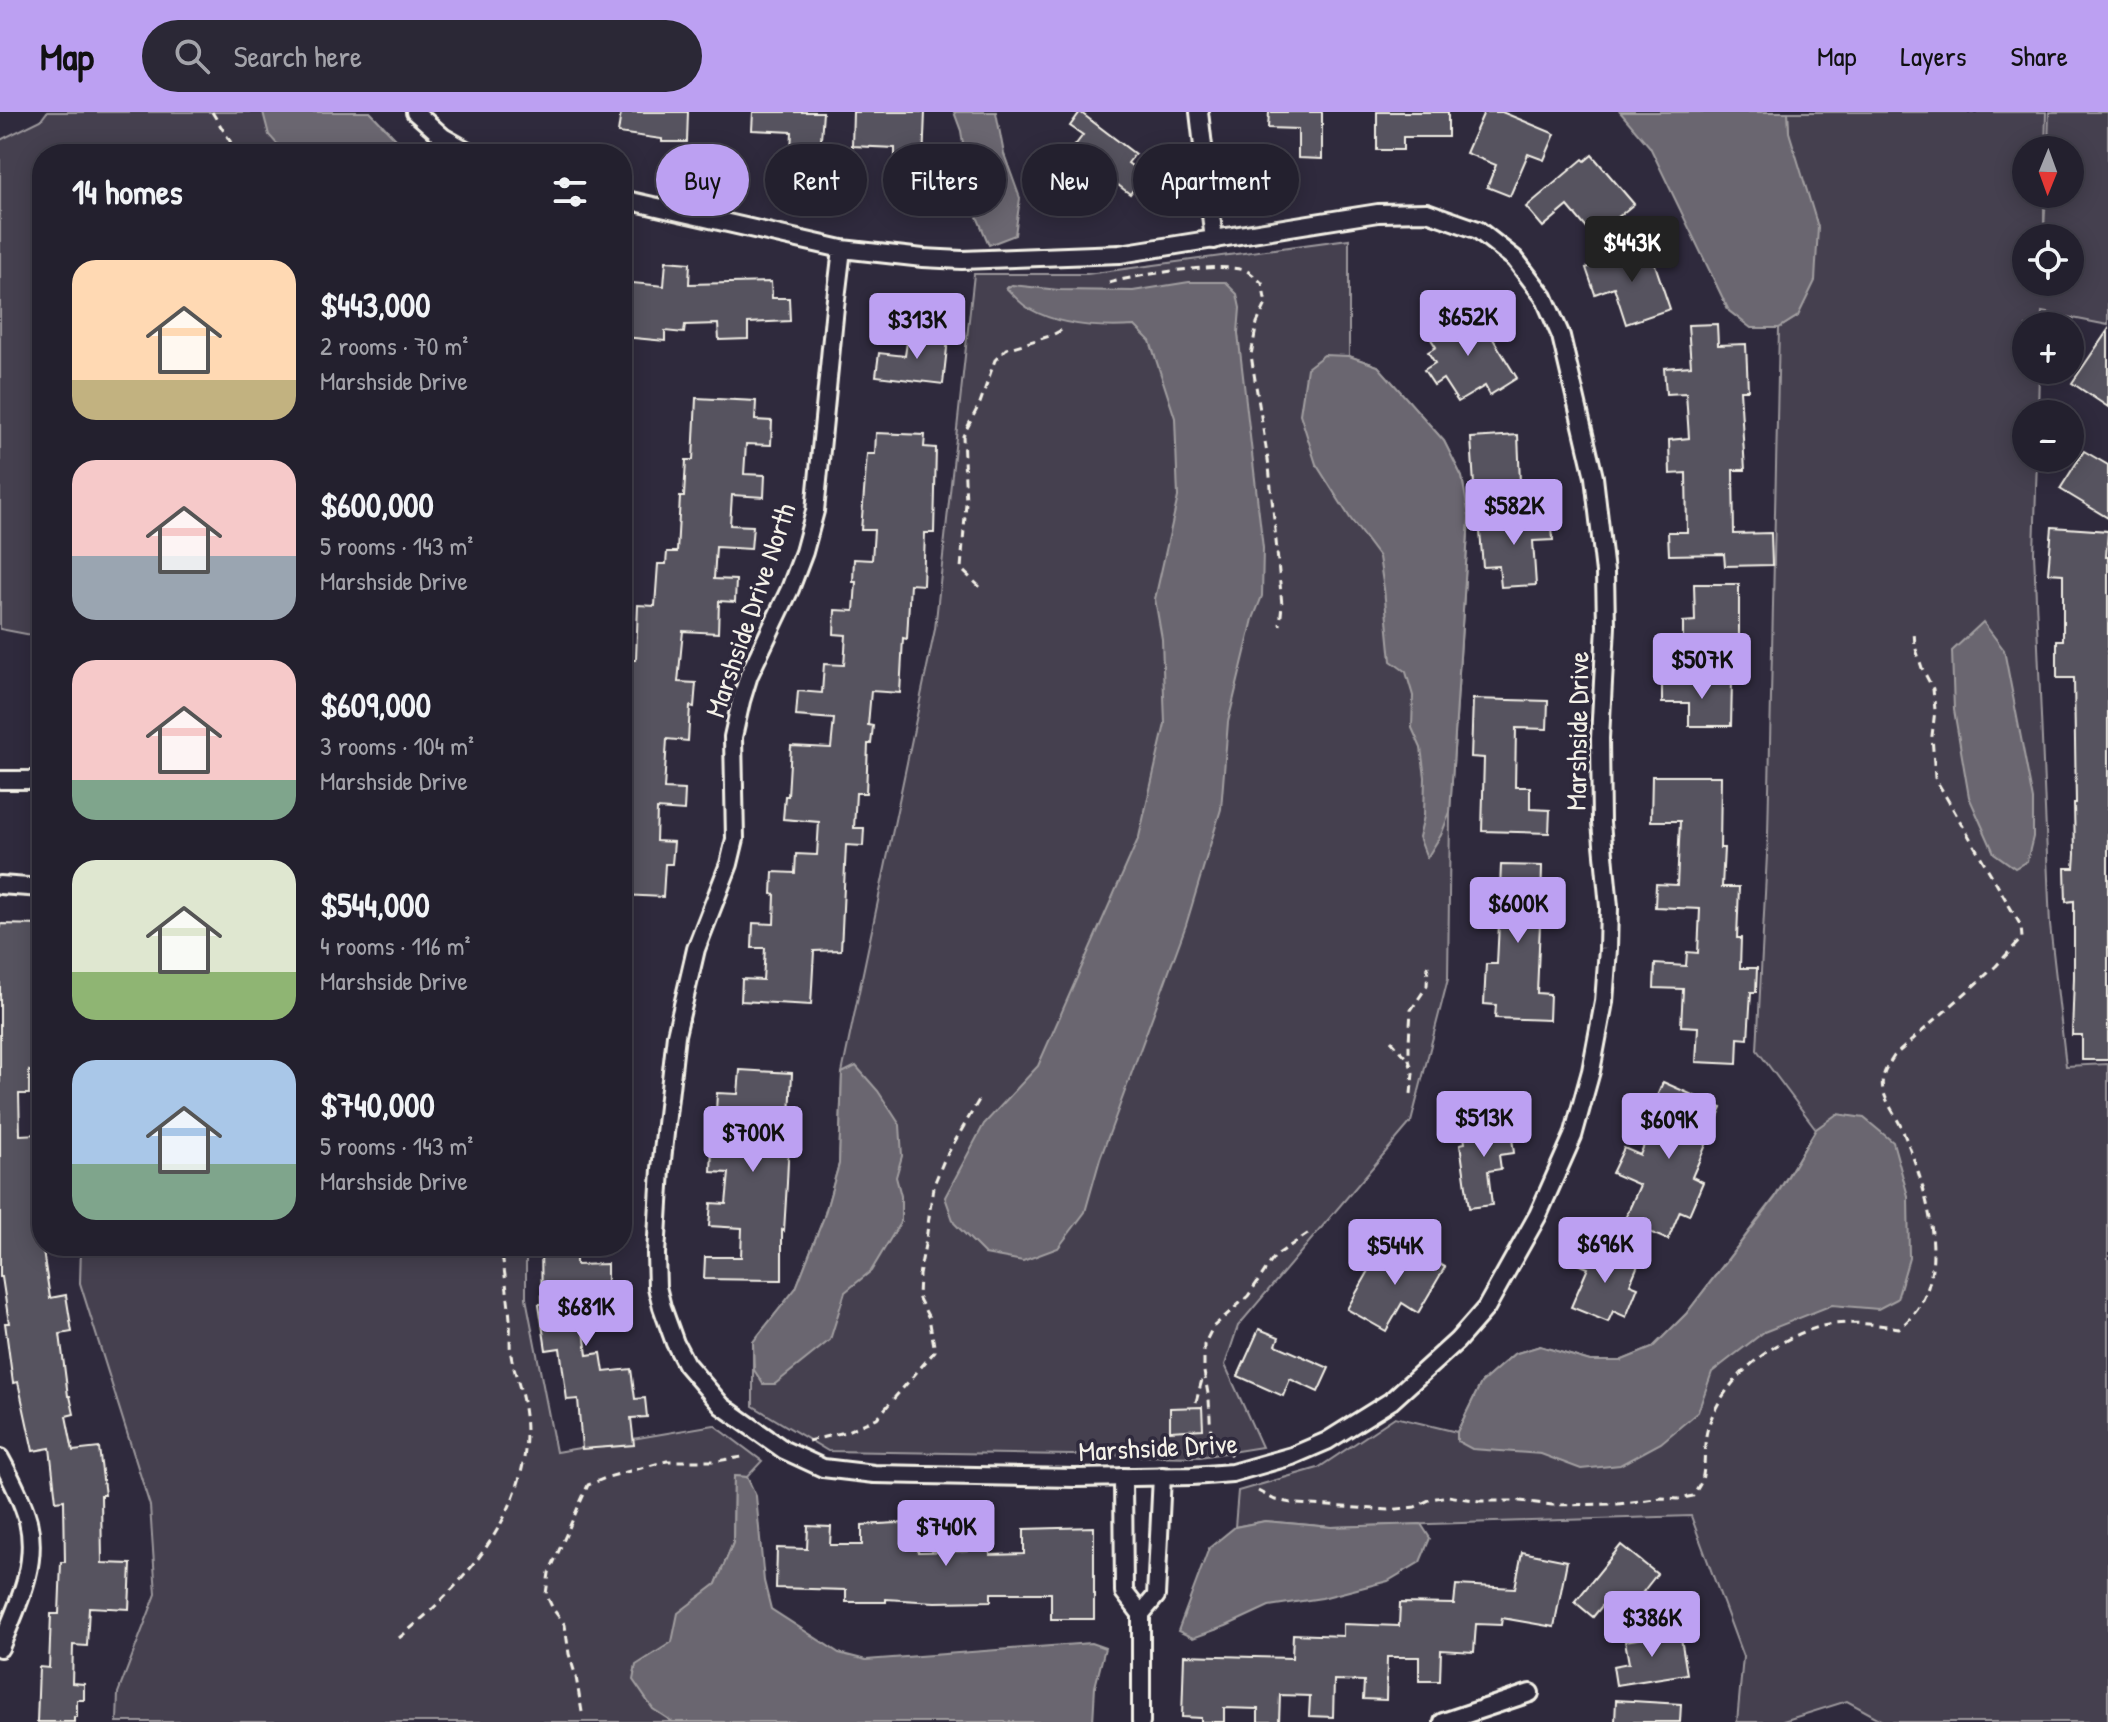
<!DOCTYPE html>
<html lang="en">
<head>
<meta charset="utf-8">
<style>
	body { margin:0; font-family:"Patrick Hand",sans-serif; background:#2b2836; color:#f1f3f6; height:100vh; display:flex; flex-direction:column; font-size:30px; white-space:nowrap }
	* { box-sizing:border-box; margin:0 }
	p { font-size:26px; color:#a3a3aa }
	.icon { flex:none; width:44px; height:44px; fill:none; stroke:currentColor; stroke-width:2; stroke-linecap:round; stroke-linejoin:round }
	.map { position:relative; flex:1; overflow:hidden }
	.drawer { position:absolute; left:32px; top:32px; width:600px; height:1112px; display:flex; flex-direction:column; background:#23202e; border-radius:32px; box-shadow:0 4px 20px #0003,0 0 0 2px #403e4a }
	.drawer>* { flex:none }
	.hud { position:absolute; left:656px; top:32px; width:760px; height:72px; display:flex; gap:16px }
	.needle { width:52px; rotate:181deg }
	.buttons { position:absolute; left:2012px; top:24px; display:grid; gap:16px }
	.buttons a { display:grid; place-items:center; width:72px; height:72px; border-radius:50%; background:#23202e; box-shadow:0 4px 20px #0003,0 0 0 2px #403e4a; font-size:40px }
	.price { position:absolute; translate:-50% -68px; padding:0 18px; border-radius:8px; background:#bca0f2; color:#111; font-size:26px; line-height:52px; filter:drop-shadow(0 2px 4px #0008) }
	.price::after { content:''; position:absolute; left:50%; top:48px; width:24px; height:18px; margin-left:-12px; background:inherit; clip-path:polygon(0 0,100% 0,50% 100%) }
	.price.selected { background:#222; color:#fff }
	ul { padding:0; list-style:none }
	li { display:flex; align-items:center; gap:24px; height:200px; padding:0 40px }
	li span { display:grid; place-items:center; flex:none; width:224px; height:160px; border-radius:24px; color:#555 }
	li>.icon { margin-inline-start:auto }
	span .icon { width:96px; height:96px; fill:#fffc; stroke-width:1 }
	li b { font-size:34px }
	h2 { display:flex; justify-content:space-between; align-items:center; height:96px; padding:0 40px; font-size:34px }
	.chip { padding:0 28px; border-radius:36px; background:#23202e; box-shadow:0 4px 20px #0003,0 0 0 2px #403e4a; font-size:28px; line-height:72px }
	.chip.selected { background:#bca0f2; color:#111 }
	header { display:flex; align-items:center; gap:48px; box-sizing:border-box; height:112px; padding:0 40px; background:#bca0f2; color:#111 }
	header strong { font-size:38px }
	nav { display:flex; gap:44px; margin-inline-start:auto; font-size:28px }
	.search { width:560px; height:72px; background:#2b2836; display:flex; align-items:center; gap:20px; box-sizing:border-box; padding:0 28px; border-radius:44px; color:#a3a3aa; font-size:30px }
	.map>svg:first-child { display:block }
	.green { fill:#454050; stroke:#9c989c; stroke-width:2; fill-rule:evenodd }
	.water { fill:#6a6670; stroke:#a19ea0; stroke-width:2 }
	.building { fill:#56525f; stroke:#f4f1e8; stroke-width:2 }
	.lines { fill:none; stroke-linecap:round; stroke-linejoin:round }
	.minor-casing { stroke:#f4f1e8; stroke-width:22 }
	.path { stroke:#f4f1e8; stroke-width:3; stroke-dasharray:8 6; stroke-linecap:butt }
	.minor { stroke:#2f2a3d; stroke-width:16 }
	.labels { text-anchor:middle; stroke-width:7; stroke-linejoin:round; paint-order:stroke }
	.street-label { font-size:28px; fill:#f4f1e8; stroke:#2f2a3d }
</style>
</head>
<body>
<header>
<strong>Map</strong>
<div class="search"><svg class="icon" aria-label="search" viewBox="0 0 24 24"><circle cx="10" cy="10" r="6"/><path d="M15 15l6 6"/></svg>Search here</div>
<nav><a>Map</a><a>Layers</a><a>Share</a></nav>
</header>
<div class="map">
<svg width="2108" height="1610" viewBox="0 0 2108 1610">
	<rect width="100%" height="100%" fill="#2f2a3d"/>
	<filter id="ink" filterUnits="userSpaceOnUse"><feTurbulence type="fractalNoise" baseFrequency=".0125" numOctaves="2"/><feDisplacementMap in="SourceGraphic" scale="16" xChannelSelector="R" yChannelSelector="G"/><feConvolveMatrix kernelMatrix="1 2 1 2 8 2 1 2 1" color-interpolation-filters="sRGB"/></filter>
	<g filter="url(#ink)">
		<g class="green">
			<polygon points="47,0 370,0 410,42 42,42 42,525 0,517 0,28 41,8"/>
			<path d="M1788,0H2046L2045,38H2026V82H2044V118L2046,82H2070V38H2048L2049,0H2108V213L2042,200L2041,214H2026V258H2039L2038,302H2026V346H2037L2034,441L2050,813L2066,954L2108,952V1610H1885L1847,1589L1780,1610H1737L1743,1545L1691,1404L1332,1415L1265,1409L1235,1415L1238,1379L1318,1356L1395,1305L1457,1320L1481,1271L1514,1242L1540,1234L1590,1249H1620L1652,1236L1686,1202L1775,1085L1816,1017L1757,938L1768,723L1779,216L1798,204ZM2026,126H2070V170H2026Z"/>
			<polygon points="1349,127 1349,244 1378,254 1444,329 1462,365 1469,405 1450,700 1448,867 1411,1010 1238,1214 1225,1253 1262,1335 1200,1345 828,1339 753,1294 753,1230 796,1176 824,1105 839,1052 842,961 935,517 974,162 1087,162"/>
			<polygon points="81,1134 526,1134 526,1186 556,1340 714,1313 762,1349 747,1365 734,1364 733,1431 716,1472 831,1610 117,1610 118,1581 156,1482 150,1394 80,1171"/>
		</g>
		<g class="water">
			<polygon points="263,0 370,0 410,42 286,42 269,23"/>
			<polygon points="954,0 996,0 1004,42 1020,86 1015,123 989,133 973,95 961,19"/>
			<polygon points="1620,0 1788,0 1789,20 1818,115 1815,169 1798,204 1779,216 1751,216 1729,199 1650,35"/>
			<path d="M1189,170H1225L1237,182L1240,196L1238,221L1263,436L1262,484L1253,507L1228,610L1221,697L1186,813L1100,1047L1085,1100L1058,1136L1023,1149L985,1142L954,1111L945,1085L984,1012L1038,954L1139,725L1165,612L1162,527L1155,487L1178,385L1175,306L1150,229L1135,214C1102,216 1060,214 1030,197C1021,193 1014,183 1006,176L1012,173L1059,178L1133,179Z"/>
			<polygon points="1324,243 1349,244 1378,254 1444,329 1462,365 1469,405 1450,700 1441,723 1427,746 1419,725 1424,704 1425,665 1421,636 1412,616 1413,584 1406,560 1391,549 1384,477 1379,445 1350,406 1316,352 1300,302 1307,256"/>
			<polygon points="1983,510 2004,538 2033,688 2033,725 2027,749 2015,756 1994,741 1969,685 1954,598 1952,539"/>
			<polygon points="856,954 878,979 900,1013 902,1044 896,1065 901,1084 901,1109 871,1159 845,1180 830,1228 775,1272 763,1272 754,1258 753,1230 796,1176 824,1105 839,1052 842,961"/>
			<polygon points="1837,1002 1864,1006 1893,1030 1908,1084 1909,1146 1897,1187 1878,1197 1832,1193 1764,1220 1712,1260 1698,1300 1661,1331 1620,1353 1581,1357 1541,1342 1472,1337 1457,1329 1457,1320 1481,1271 1514,1242 1540,1234 1590,1249 1620,1249 1652,1236 1686,1202 1775,1086 1816,1017"/>
			<polygon points="734,1364 747,1365 756,1384 764,1469 771,1497 839,1541 866,1548 1091,1531 1105,1536 1095,1575 1093,1610 673,1610 653,1597 633,1568 636,1553 672,1530 678,1501 716,1472 733,1431"/>
			<polygon points="1265,1409 1332,1415 1421,1412 1430,1426 1420,1450 1388,1469 1322,1486 1269,1494 1226,1514 1193,1526 1178,1519 1209,1436 1235,1415"/>
		</g>
		<g class="building">
			<polygon points="621,0 688,0 687,30 662,30 662,27 618,21"/>
			<polygon points="753,0 823,0 820,41 791,39 792,20 752,18"/>
			<polygon points="853,0 925,0 923,51 895,50 895,36 852,34"/>
			<polygon points="1080,0 1135,42 1128,51 1144,63 1130,82 1114,70 1094,96 1041,56 1053,41 1063,49 1083,23 1070,14"/>
			<polygon points="1269,0 1322,0 1322,47 1298,46 1298,17 1268,16"/>
			<polygon points="1377,0 1448,0 1448,25 1403,25 1403,38 1377,38"/>
			<polygon points="1484,0 1502,0 1555,22 1544,48 1528,42 1510,84 1487,75 1496,53 1466,41"/>
			<polygon points="1592,43 1634,92 1594,125 1568,94 1543,115 1526,95 1583,47 1585,49"/>
			<polygon points="1649,135 1670,197 1626,212 1614,175 1595,182 1586,156"/>
			<polygon points="666,149 690,151 689,172 771,170 772,186 789,186 790,209 748,211 748,227 719,228 718,212 685,213 684,221 665,219 665,229 624,225 625,214 622,214 622,170 664,174"/>
			<polygon points="1476,195 1495,226 1493,227 1517,266 1490,283 1485,274 1458,290 1443,267 1434,273 1424,258 1435,251 1428,240 1436,235 1429,224"/>
			<polygon points="1717,212 1718,233 1746,232 1748,278 1740,278 1745,358 1733,358 1734,422 1771,421 1772,453 1725,454 1724,442 1669,443 1668,420 1687,420 1686,361 1670,362 1669,328 1689,326 1686,281 1666,282 1664,256 1691,254 1688,213"/>
			<polygon points="2108,218 2108,295 2072,271"/>
			<polygon points="908,223 948,227 943,272 876,264 879,241 905,244"/>
			<polygon points="696,286 756,289 755,308 772,309 771,333 746,332 744,362 765,363 764,385 732,383 730,413 753,414 751,437 716,435 714,467 736,468 735,490 719,489 718,521 683,519 678,570 696,571 694,595 690,594 688,629 667,627 664,677 685,678 684,699 657,697 656,729 674,730 672,752 665,752 663,785 622,783 622,548 636,548 638,493 655,494 658,452 666,452 667,440 677,440 680,385 684,385 686,348 693,348"/>
			<polygon points="876,321 925,323 924,335 936,336 934,421 925,421 923,473 910,472 907,527 903,526 900,581 871,579 868,613 873,614 871,632 868,632 866,681 856,681 854,716 864,716 863,734 846,733 841,838 814,839 811,893 741,889 742,867 763,868 765,836 752,836 753,811 774,812 775,783 772,782 773,760 795,761 796,742 817,743 819,710 783,707 785,684 788,684 791,634 831,636 834,607 796,604 798,579 822,581 824,552 844,553 846,523 834,522 835,498 854,499 856,470 853,470 854,447 872,448 874,418 861,418 867,342 875,342"/>
			<polygon points="1518,323 1520,370 1474,373 1471,326"/>
			<polygon points="2084,339 2108,353 2108,406 2060,377"/>
			<polygon points="1551,404 1553,428 1533,429 1536,473 1501,475 1499,454 1483,455 1479,408"/>
			<polygon points="2052,415 2108,419 2106,445 2108,445 2108,948 2082,948 2082,923 2072,923 2074,865 2074,789 2066,790 2065,756 2074,756 2075,742 2074,691 2076,691 2074,566 2057,566 2057,528 2063,528 2063,462 2048,461"/>
			<polygon points="1694,472 1739,472 1739,533 1683,534 1683,510 1695,509"/>
			<polygon points="1662,569 1732,569 1731,614 1689,614 1689,591 1662,591"/>
			<polygon points="1473,587 1548,589 1547,617 1516,616 1515,675 1530,675 1530,697 1550,698 1549,721 1482,719 1484,646 1471,645"/>
			<polygon points="1652,664 1721,664 1720,736 1724,736 1722,775 1739,775 1737,826 1741,826 1740,856 1757,856 1756,880 1751,880 1748,927 1738,926 1737,952 1696,950 1698,915 1681,914 1683,877 1654,876 1655,852 1686,854 1687,840 1698,841 1700,797 1655,795 1656,772 1677,773 1680,709 1651,709"/>
			<polygon points="1501,753 1542,754 1541,792 1555,792 1554,813 1540,812 1537,881 1550,882 1549,908 1495,906 1496,893 1484,892 1486,852 1497,852 1499,811 1488,810 1490,777 1500,777"/>
			<polygon points="0,812 42,813 42,902 35,902 32,960 29,959 29,982 19,982 20,1023 38,1022 38,1075 42,1074 42,1112 39,1112 50,1186 66,1183 72,1220 60,1222 68,1284 70,1284 74,1302 66,1304 73,1339 99,1336 105,1383 101,1383 102,1451 131,1452 129,1497 89,1495 87,1534 73,1533 72,1571 84,1572 84,1588 77,1588 77,1605 74,1605 74,1610 37,1610 39,1555 49,1556 51,1502 59,1502 61,1450 65,1450 64,1388 56,1389 50,1336 33,1339 18,1270 13,1271 5,1211 9,1211 2,1165 0,1165"/>
			<polygon points="740,958 792,961 787,1071 784,1119 782,1118 782,1168 704,1167 705,1145 741,1145 742,1116 709,1114 711,1091 726,1092 729,1061 711,1060 712,1036 714,1036 717,981 738,982"/>
			<polygon points="1663,970 1722,996 1692,1065 1703,1070 1689,1103 1680,1099 1668,1128 1624,1109 1640,1073 1612,1061 1624,1036 1640,1043 1661,993 1654,991"/>
			<polygon points="1510,1011 1514,1041 1499,1043 1501,1057 1488,1059 1492,1093 1469,1096 1460,1032 1465,1031 1463,1017"/>
			<polygon points="1586,1132 1638,1153 1630,1172 1638,1175 1626,1205 1613,1199 1608,1210 1571,1195 1588,1156 1578,1152"/>
			<polygon points="541,1134 576,1134 576,1153 607,1152 607,1182 609,1182 613,1205 583,1210 587,1243 601,1241 604,1260 631,1257 635,1287 645,1286 647,1305 631,1306 634,1333 582,1337 578,1287 567,1288 560,1236 546,1238 539,1192 542,1192"/>
			<polygon points="1382,1136 1406,1150 1414,1138 1445,1155 1418,1201 1402,1191 1386,1219 1347,1197"/>
			<polygon points="1259,1217 1279,1225 1276,1233 1329,1256 1318,1280 1290,1267 1283,1284 1238,1264"/>
			<polygon points="1202,1295 1203,1317 1170,1319 1170,1296"/>
			<polygon points="897,1411 920,1413 918,1440 968,1439 968,1418 990,1417 990,1443 1024,1442 1024,1417 1094,1415 1094,1507 1051,1507 1051,1481 991,1481 991,1489 935,1490 886,1487 886,1490 846,1490 846,1478 776,1476 777,1436 807,1437 808,1414 831,1415 830,1433 862,1433 862,1413"/>
			<polygon points="1621,1433 1657,1462 1624,1504 1606,1489 1593,1505 1575,1490"/>
			<polygon points="1522,1440 1567,1449 1554,1515 1502,1506 1501,1513 1476,1512 1474,1540 1441,1538 1440,1569 1419,1569 1419,1545 1387,1545 1386,1588 1363,1587 1364,1569 1334,1568 1333,1605 1309,1604 1310,1584 1280,1583 1279,1610 1258,1610 1258,1597 1224,1596 1224,1610 1201,1610 1201,1606 1182,1605 1184,1543 1292,1546 1293,1522 1343,1524 1343,1512 1399,1514 1400,1491 1454,1492 1456,1473 1515,1476"/>
			<polygon points="1680,1520 1687,1562 1616,1573 1613,1554 1629,1551 1625,1529"/>
			<polygon points="1616,1588 1681,1592 1680,1610 1615,1610"/>
		</g>
		<g class="lines">
			<defs>
				<g id="minor">
					<polyline points="415,0 443,25 473,42"/>
					<polyline points="1199,0 1214,128"/>
					<polyline points="622,87 842,137 923,146 962,148 1120,142 1378,101 1427,100 1478,118 1515,147 1544,185 1561,224 1594,365 1605,460 1606,514 1600,626 1601,711 1609,795 1608,837 1604,890 1591,959 1573,1024 1538,1103 1486,1196 1457,1229 1391,1289 1327,1329 1292,1344 1232,1361 1192,1364 1075,1366 874,1362 823,1356 784,1338 722,1294 686,1252 675,1231 662,1195 657,1175 656,1142 661,1057 676,923 696,837 729,752 735,727 733,625 741,589 749,563 790,477 804,440 815,399 835,195 842,137"/>
					<polyline points="0,668 42,668"/>
					<polyline points="0,773 42,776"/>
					<path d="M0,1346C11,1366 22,1387 28,1409C39,1454 16,1496 0,1536"/>
					<polyline points="1123,1365 1124,1480 1141,1502 1141,1610"/>
					<polyline points="1141,1502 1156,1484 1162,1364"/>
					<polyline points="1443,1610 1530,1581"/>
				</g>
			</defs>
			<use href="#minor" class="minor-casing"/>
			<g class="path">
				<polyline points="212,0 238,42"/>
				<path d="M1109,171C1136,163 1222,149 1247,159C1252,162 1258,167 1262,171L1266,192L1257,211L1251,243L1269,354L1282,493L1280,513"/>
				<polyline points="980,475 961,457 966,391 963,324 980,291 995,248 1006,237 1050,224 1066,216"/>
				<polyline points="1391,928 1409,948"/>
				<polyline points="1411,982 1413,961 1409,948 1409,930 1411,898 1427,874 1428,853"/>
				<polyline points="1196,1290 1203,1264"/>
				<polyline points="1202,1326 1218,1332"/>
				<polyline points="808,1329 845,1320 877,1306 935,1239 929,1206 918,1185 919,1163 926,1128 933,1075 944,1048 979,988"/>
				<polyline points="1231,1343 1211,1324 1209,1287 1204,1260 1204,1233 1213,1215 1248,1184 1275,1144 1309,1121"/>
				<path d="M1258,1379L1275,1388L1297,1392L1389,1398L1415,1395L1431,1387L1448,1384L1480,1389H1520L1552,1393L1618,1392L1662,1386L1678,1387L1693,1384C1696,1379 1700,1373 1702,1368C1706,1352 1703,1335 1707,1319C1720,1269 1772,1228 1819,1215C1844,1208 1874,1212 1899,1216C1958,1173 1927,1078 1904,1022C1899,1007 1887,993 1883,978C1880,964 1887,955 1894,944L1996,854L2022,826L2021,814L1935,666L1932,624L1935,598L1933,577L1922,556L1915,534L1914,519"/>
				<path d="M399,1526C466,1472 539,1390 524,1296C522,1278 514,1261 511,1243C509,1231 511,1219 510,1207C508,1182 504,1158 501,1134"/>
				<polyline points="582,1600 576,1565 569,1542 565,1513 553,1497 546,1482 549,1461 588,1373 608,1365 667,1349 717,1349 742,1345"/>
			</g>
			<use href="#minor" class="minor"/>
		</g>
	</g>
	<g class="labels">
		<g class="street-label">
			<text transform="translate(750 498) rotate(-71)" y="10">Marshside Drive North</text>
			<text transform="translate(1577 619) rotate(-89)" y="10">Marshside Drive</text>
			<text transform="translate(1158 1335) rotate(-3)" y="10">Marshside Drive</text>
		</g>
	</g>
</svg>
<div class="buttons">
<a><svg class="needle" viewBox="-14 -14 28 28"><path d="M0-13l5 13h-10z" fill="#e53935"/><path d="M0 13l5-13h-10z" fill="#a3a3aa"/></svg></a>
<a><svg class="icon" aria-label="locate" viewBox="0 0 24 24"><circle cx="12" cy="12" r="6"/><path d="M12 2v4M12 18v4M2 12h4M18 12h4"/></svg></a>
<a>+</a>
<a>−</a>
</div>
<b class="price selected" style="left:1632px;top:172px">$443K</b>
<b class="price" style="left:1468px;top:246px">$652K</b>
<b class="price" style="left:917px;top:249px">$313K</b>
<b class="price" style="left:1514px;top:435px">$582K</b>
<b class="price" style="left:1702px;top:589px">$507K</b>
<b class="price" style="left:1518px;top:833px">$600K</b>
<b class="price" style="left:1484px;top:1047px">$513K</b>
<b class="price" style="left:1669px;top:1049px">$609K</b>
<b class="price" style="left:753px;top:1062px">$700K</b>
<b class="price" style="left:1605px;top:1173px">$696K</b>
<b class="price" style="left:1395px;top:1175px">$544K</b>
<b class="price" style="left:586px;top:1236px">$681K</b>
<b class="price" style="left:946px;top:1456px">$740K</b>
<b class="price" style="left:1652px;top:1547px">$386K</b>
<div class="hud">
<a class="chip selected">Buy</a>
<a class="chip">Rent</a>
<a class="chip">Filters</a>
<a class="chip">New</a>
<a class="chip">Apartment</a>
</div>
<section class="drawer">
<h2>14 homes<svg class="icon" aria-label="filters" viewBox="0 0 24 24"><path d="M4 7h16M4 17h16"/><circle cx="9" cy="7" r="2"/><circle cx="15" cy="17" r="2"/></svg></h2>
<ul>
<li><span style="background:linear-gradient(#ffd9b3 75%,#c2b280 0)"><svg class="icon" aria-label="home" viewBox="0 0 24 24"><path d="M3 11l9-7 9 7M6 9v11h12V9"/></svg></span><div><b>$443,000</b><p>2 rooms · 70 m²</p><p>Marshside Drive</p></div></li>
<li><span style="background:linear-gradient(#f6c9c9 60%,#9aa5b1 0)"><svg class="icon" aria-label="home" viewBox="0 0 24 24"><path d="M3 11l9-7 9 7M6 9v11h12V9"/></svg></span><div><b>$600,000</b><p>5 rooms · 143 m²</p><p>Marshside Drive</p></div></li>
<li><span style="background:linear-gradient(#f6c9c9 75%,#7fa58c 0)"><svg class="icon" aria-label="home" viewBox="0 0 24 24"><path d="M3 11l9-7 9 7M6 9v11h12V9"/></svg></span><div><b>$609,000</b><p>3 rooms · 104 m²</p><p>Marshside Drive</p></div></li>
<li><span style="background:linear-gradient(#dfe7d0 70%,#8fb573 0)"><svg class="icon" aria-label="home" viewBox="0 0 24 24"><path d="M3 11l9-7 9 7M6 9v11h12V9"/></svg></span><div><b>$544,000</b><p>4 rooms · 116 m²</p><p>Marshside Drive</p></div></li>
<li><span style="background:linear-gradient(#a9c7e8 65%,#7fa58c 0)"><svg class="icon" aria-label="home" viewBox="0 0 24 24"><path d="M3 11l9-7 9 7M6 9v11h12V9"/></svg></span><div><b>$740,000</b><p>5 rooms · 143 m²</p><p>Marshside Drive</p></div></li>
</ul>
</section>
</div>
</body>
</html>
